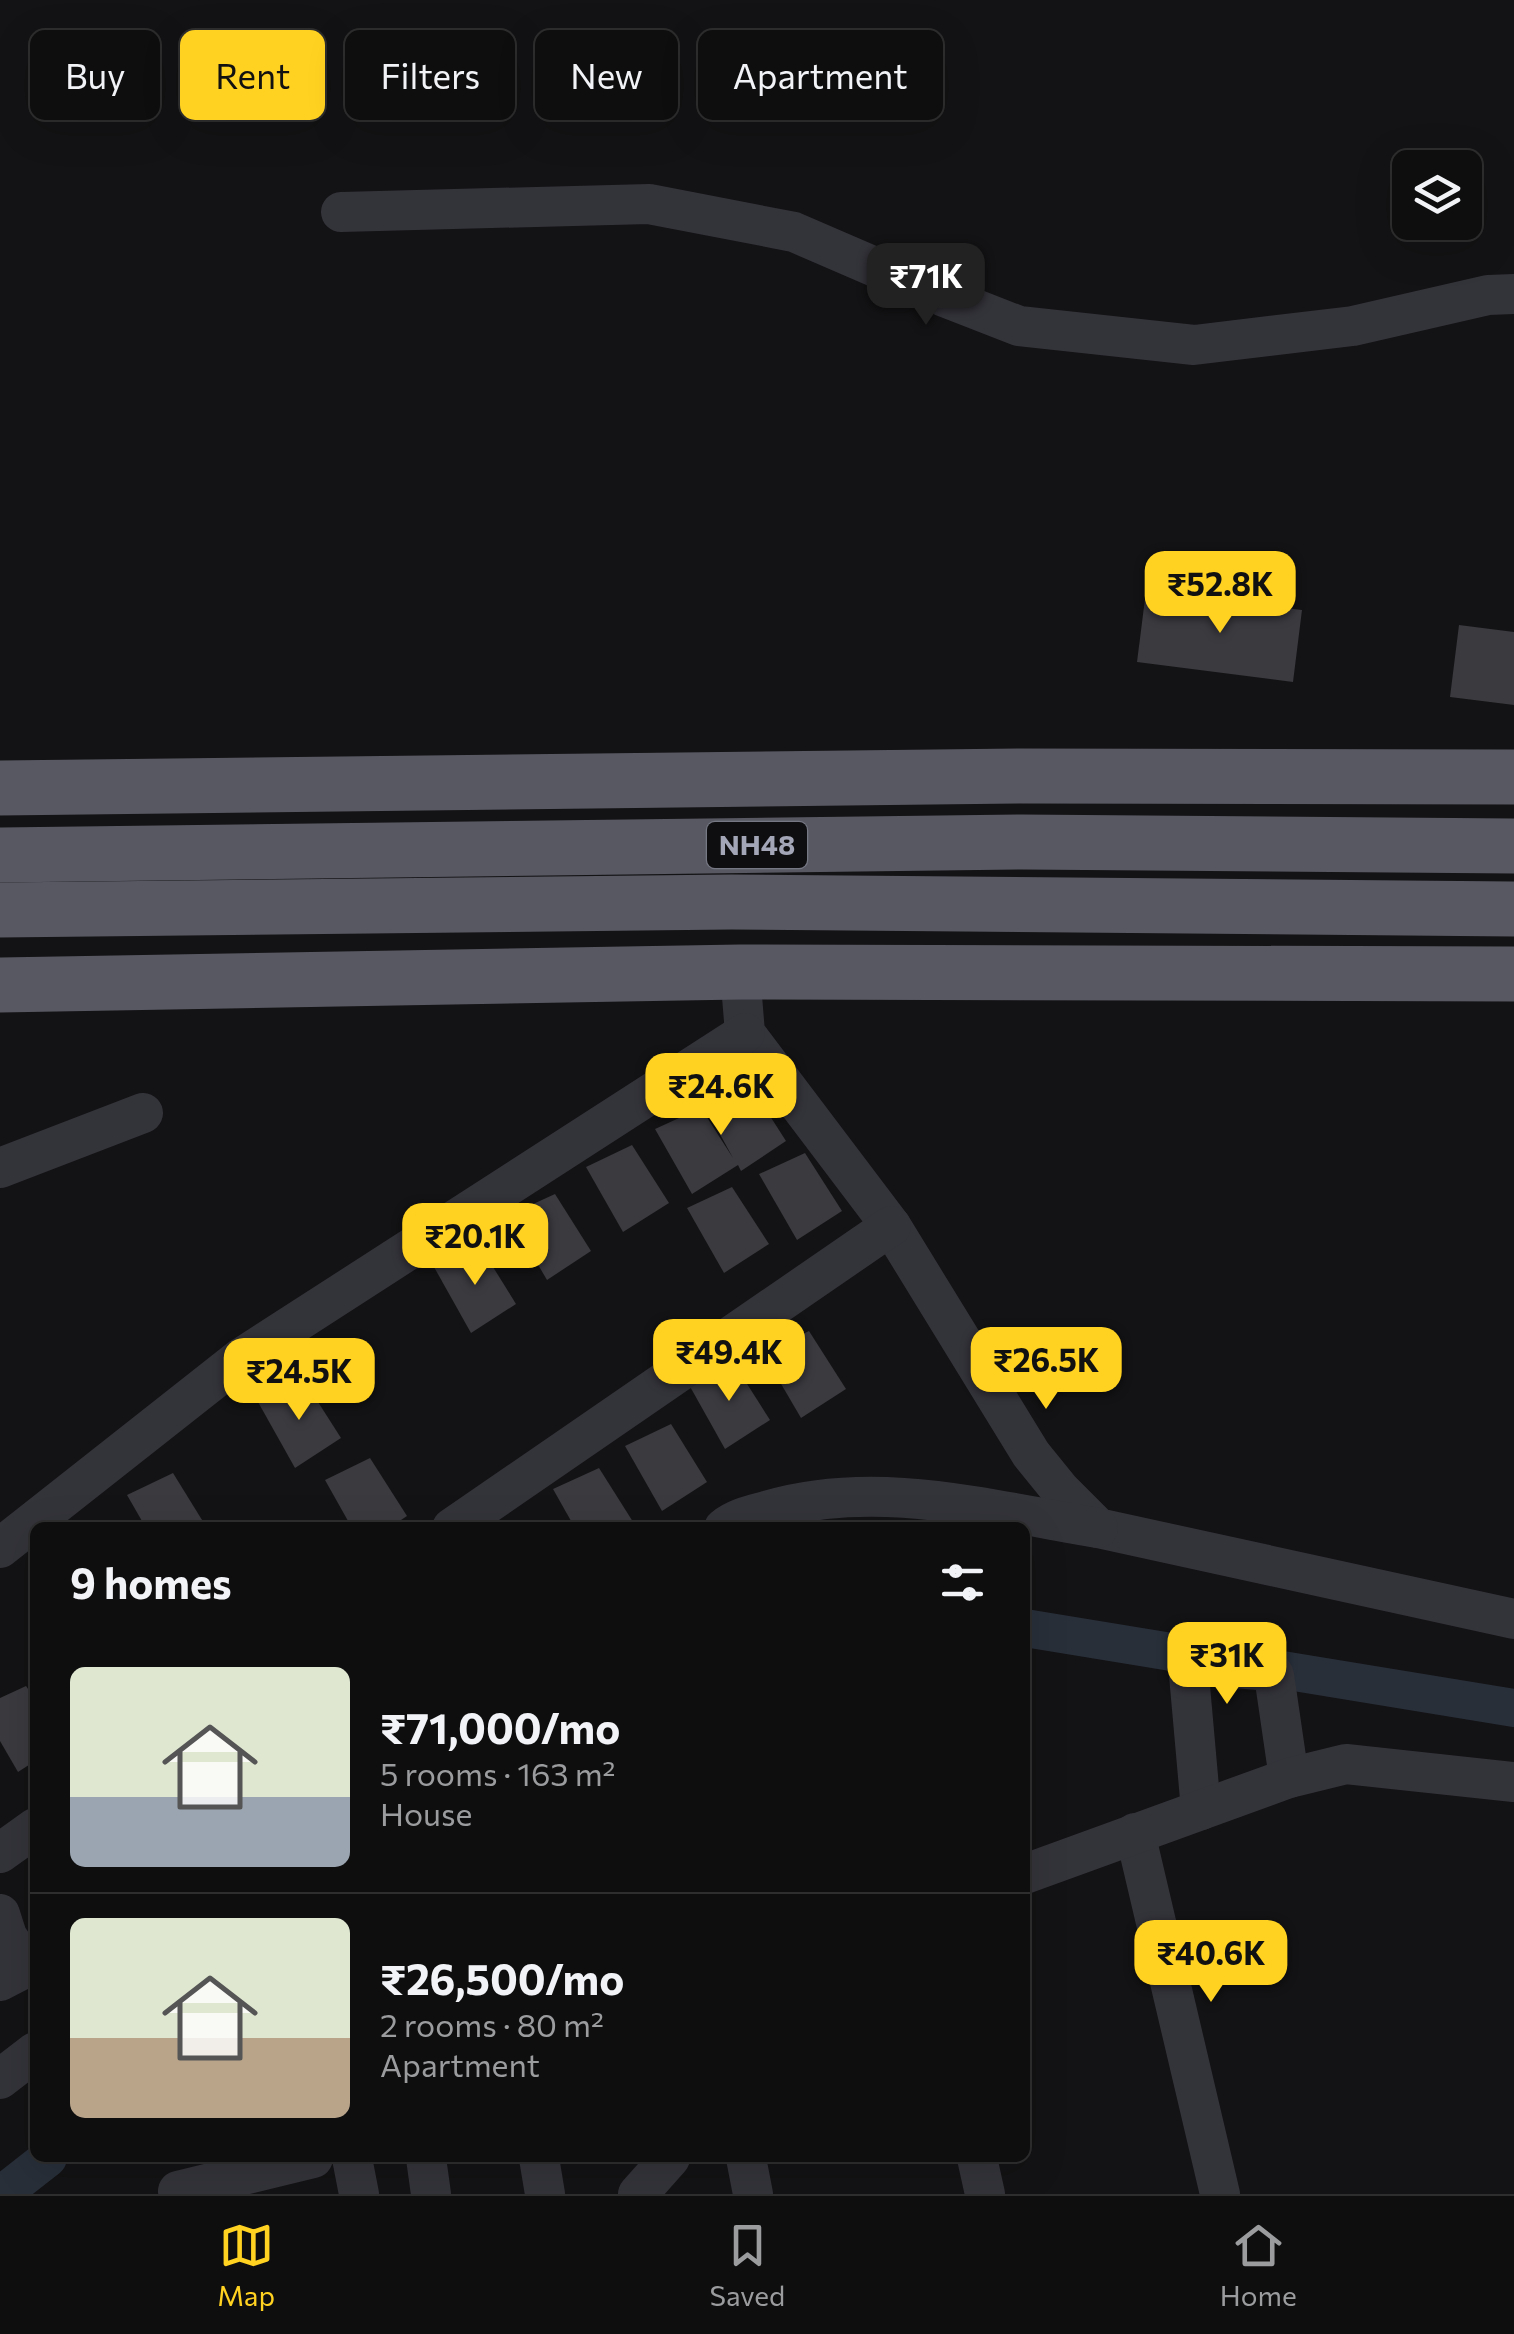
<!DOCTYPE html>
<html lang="en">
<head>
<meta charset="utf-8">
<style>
	body { margin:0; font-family:Commissioner,sans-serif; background:#1c1c1d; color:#f1f3f6; height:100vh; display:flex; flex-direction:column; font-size:38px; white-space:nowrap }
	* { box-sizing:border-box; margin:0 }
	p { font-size:32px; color:#9b9c9e }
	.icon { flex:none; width:55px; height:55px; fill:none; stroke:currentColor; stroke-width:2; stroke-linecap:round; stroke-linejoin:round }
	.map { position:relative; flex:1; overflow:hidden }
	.side { position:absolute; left:30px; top:1522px; width:1000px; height:640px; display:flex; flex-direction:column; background:#0e0e0f; border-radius:15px; box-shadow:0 10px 40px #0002,0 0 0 2px #2e2e2f }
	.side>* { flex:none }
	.banner { position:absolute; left:30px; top:30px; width:1000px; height:90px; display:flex; gap:20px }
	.tools { position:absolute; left:1392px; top:150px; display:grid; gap:20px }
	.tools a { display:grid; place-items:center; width:90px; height:90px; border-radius:15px; background:#0e0e0f; box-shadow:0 10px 40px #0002,0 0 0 2px #2e2e2f; font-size:50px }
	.price { position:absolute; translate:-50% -85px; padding:0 22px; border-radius:20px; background:#ffd120; color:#111; font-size:32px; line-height:65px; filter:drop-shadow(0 2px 5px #0008) }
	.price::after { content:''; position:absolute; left:50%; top:60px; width:30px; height:22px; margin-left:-15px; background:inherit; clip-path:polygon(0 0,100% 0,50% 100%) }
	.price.active { background:#222; color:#fff }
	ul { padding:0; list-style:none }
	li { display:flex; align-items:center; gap:30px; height:250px; padding:0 40px }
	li+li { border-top:2px solid #2e2e2f }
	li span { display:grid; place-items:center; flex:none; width:280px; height:200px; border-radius:15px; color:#555 }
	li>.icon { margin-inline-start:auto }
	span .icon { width:120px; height:120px; fill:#fffc; stroke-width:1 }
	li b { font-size:42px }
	h2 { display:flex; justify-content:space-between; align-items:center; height:120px; padding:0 40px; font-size:42px }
	.pill { padding:0 35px; border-radius:15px; background:#0e0e0f; box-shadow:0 10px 40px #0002,0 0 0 2px #2e2e2f; font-size:35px; line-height:90px }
	.pill.active { background:#ffd120; color:#111 }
	.tabs { display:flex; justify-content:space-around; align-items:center; height:140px; border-top:2px solid #2e2e2f; background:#0e0e0f; font-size:28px; color:#9b9c9e }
	.tabs a { display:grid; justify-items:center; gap:5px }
	.tabs .active { color:#ffd120 }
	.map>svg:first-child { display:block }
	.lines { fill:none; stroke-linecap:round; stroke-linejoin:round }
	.canal { stroke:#282f39; stroke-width:38 }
	.building { fill:#3a3a3f }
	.minor { stroke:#33333a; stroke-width:40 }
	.trunk { stroke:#575862; stroke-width:55 }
	.labels { text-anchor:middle; stroke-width:9; stroke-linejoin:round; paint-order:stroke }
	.shield { fill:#0e0d0f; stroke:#767884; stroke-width:2.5 }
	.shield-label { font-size:28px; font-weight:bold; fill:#a2a6b6 }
</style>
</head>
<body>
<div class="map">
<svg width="1514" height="2194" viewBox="0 0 1514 2194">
	<rect width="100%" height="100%" fill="#131214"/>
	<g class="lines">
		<g class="canal">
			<polyline points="1025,1628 1514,1708"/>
			<polyline points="2,2194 48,2158"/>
		</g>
	</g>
	<g class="building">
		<polygon points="1146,591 1302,610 1293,682 1137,662"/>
		<polygon points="1459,625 1514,632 1514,705 1450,697"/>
		<polygon points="749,1083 786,1141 741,1171 738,1165 692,1194 655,1129 701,1108 733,1158 704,1105"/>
		<polygon points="632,1145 669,1203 623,1232 586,1167"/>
		<polygon points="805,1153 842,1211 797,1240 759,1174"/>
		<polygon points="732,1187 769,1244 724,1273 687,1208"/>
		<polygon points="555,1194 591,1251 547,1280 509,1215"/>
		<polygon points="480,1246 516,1304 471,1333 434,1267"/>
		<polygon points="809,1331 846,1389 801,1418 763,1353"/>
		<polygon points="733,1362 770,1420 725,1449 688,1383"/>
		<polygon points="304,1380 341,1438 295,1468 258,1402"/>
		<polygon points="671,1424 707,1482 662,1511 625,1446"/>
		<polygon points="370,1458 407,1516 389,1528 352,1528 325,1480"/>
		<polygon points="599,1468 635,1525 631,1528 575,1528 553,1489"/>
		<polygon points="173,1473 207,1528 146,1528 127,1495"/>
		<polygon points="26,1686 35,1699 35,1761 18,1772 0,1741 0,1698"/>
	</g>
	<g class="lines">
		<g class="minor">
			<polyline points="341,212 649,204 794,232 942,296 1019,326 1194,345 1353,326 1488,295 1514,294"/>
			<polyline points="740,972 745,1033 891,1226 1031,1454 1061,1491 1098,1528 1514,1619"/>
			<polyline points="0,1168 143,1113"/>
			<polyline points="452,1528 891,1226"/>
			<path d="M724,1528C736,1518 751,1515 766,1511C875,1478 989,1510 1098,1528"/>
			<polyline points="0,1548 241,1358 745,1033"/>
			<polyline points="1201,1810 1189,1675 1198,1665 1271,1671 1274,1675 1289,1778"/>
			<polyline points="1135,1833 1220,2194"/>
			<polyline points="0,1853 35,1828"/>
			<polyline points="1025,1874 1289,1778 1346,1764 1514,1782"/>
			<polyline points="0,1914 7,1936 27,1967 0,1981"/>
			<polyline points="0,2079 35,2052"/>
			<polyline points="352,2158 359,2194"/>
			<polyline points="426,2158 431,2194"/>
			<polyline points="539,2158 545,2194"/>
			<polyline points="746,2158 753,2194"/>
			<polyline points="977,2158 985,2194"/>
			<polyline points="178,2191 313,2158"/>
			<polyline points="638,2194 670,2158"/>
		</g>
		<g class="trunk">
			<polyline points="0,788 1020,776 1514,777"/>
			<polyline points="0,855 1022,842 1514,846"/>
			<polyline points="0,910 731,902 1514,909"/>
			<polyline points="0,985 740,972 1514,974"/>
		</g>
	</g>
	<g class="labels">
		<rect class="shield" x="707" y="822" width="100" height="46" rx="8"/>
		<g class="shield-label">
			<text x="757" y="855">NH48</text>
		</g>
	</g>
</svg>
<div class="tools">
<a><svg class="icon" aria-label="layers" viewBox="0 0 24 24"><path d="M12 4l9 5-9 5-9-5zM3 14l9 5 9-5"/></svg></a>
</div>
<b class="price active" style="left:926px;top:328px">₹71K</b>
<b class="price" style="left:1220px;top:636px">₹52.8K</b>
<b class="price" style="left:721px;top:1138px">₹24.6K</b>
<b class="price" style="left:475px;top:1288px">₹20.1K</b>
<b class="price" style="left:729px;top:1404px">₹49.4K</b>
<b class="price" style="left:1046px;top:1412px">₹26.5K</b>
<b class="price" style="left:299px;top:1423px">₹24.5K</b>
<b class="price" style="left:1227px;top:1707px">₹31K</b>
<b class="price" style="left:1211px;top:2005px">₹40.6K</b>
<div class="banner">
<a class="pill">Buy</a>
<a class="pill active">Rent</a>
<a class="pill">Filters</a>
<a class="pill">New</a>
<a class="pill">Apartment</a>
</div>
<section class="side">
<h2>9 homes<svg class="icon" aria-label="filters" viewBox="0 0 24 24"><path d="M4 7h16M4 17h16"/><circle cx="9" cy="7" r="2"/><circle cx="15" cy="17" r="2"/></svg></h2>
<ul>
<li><span style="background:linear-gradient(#dfe7d0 65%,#9aa5b1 0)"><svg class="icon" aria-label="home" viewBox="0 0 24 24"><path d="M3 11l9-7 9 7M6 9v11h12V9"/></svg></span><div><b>₹71,000/mo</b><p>5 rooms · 163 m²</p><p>House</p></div></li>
<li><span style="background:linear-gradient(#dfe7d0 60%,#b9a48a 0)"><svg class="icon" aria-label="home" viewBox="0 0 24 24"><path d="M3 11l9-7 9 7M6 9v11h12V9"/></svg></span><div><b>₹26,500/mo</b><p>2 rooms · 80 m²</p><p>Apartment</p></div></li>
</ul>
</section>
</div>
<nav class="tabs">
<a class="active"><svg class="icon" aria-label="map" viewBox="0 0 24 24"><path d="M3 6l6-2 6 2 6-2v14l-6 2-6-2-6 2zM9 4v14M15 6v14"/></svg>Map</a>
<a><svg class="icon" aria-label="saved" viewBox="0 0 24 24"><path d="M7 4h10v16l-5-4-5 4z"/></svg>Saved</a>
<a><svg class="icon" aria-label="home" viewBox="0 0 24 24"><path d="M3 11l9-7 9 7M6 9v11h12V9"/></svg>Home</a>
</nav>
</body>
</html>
